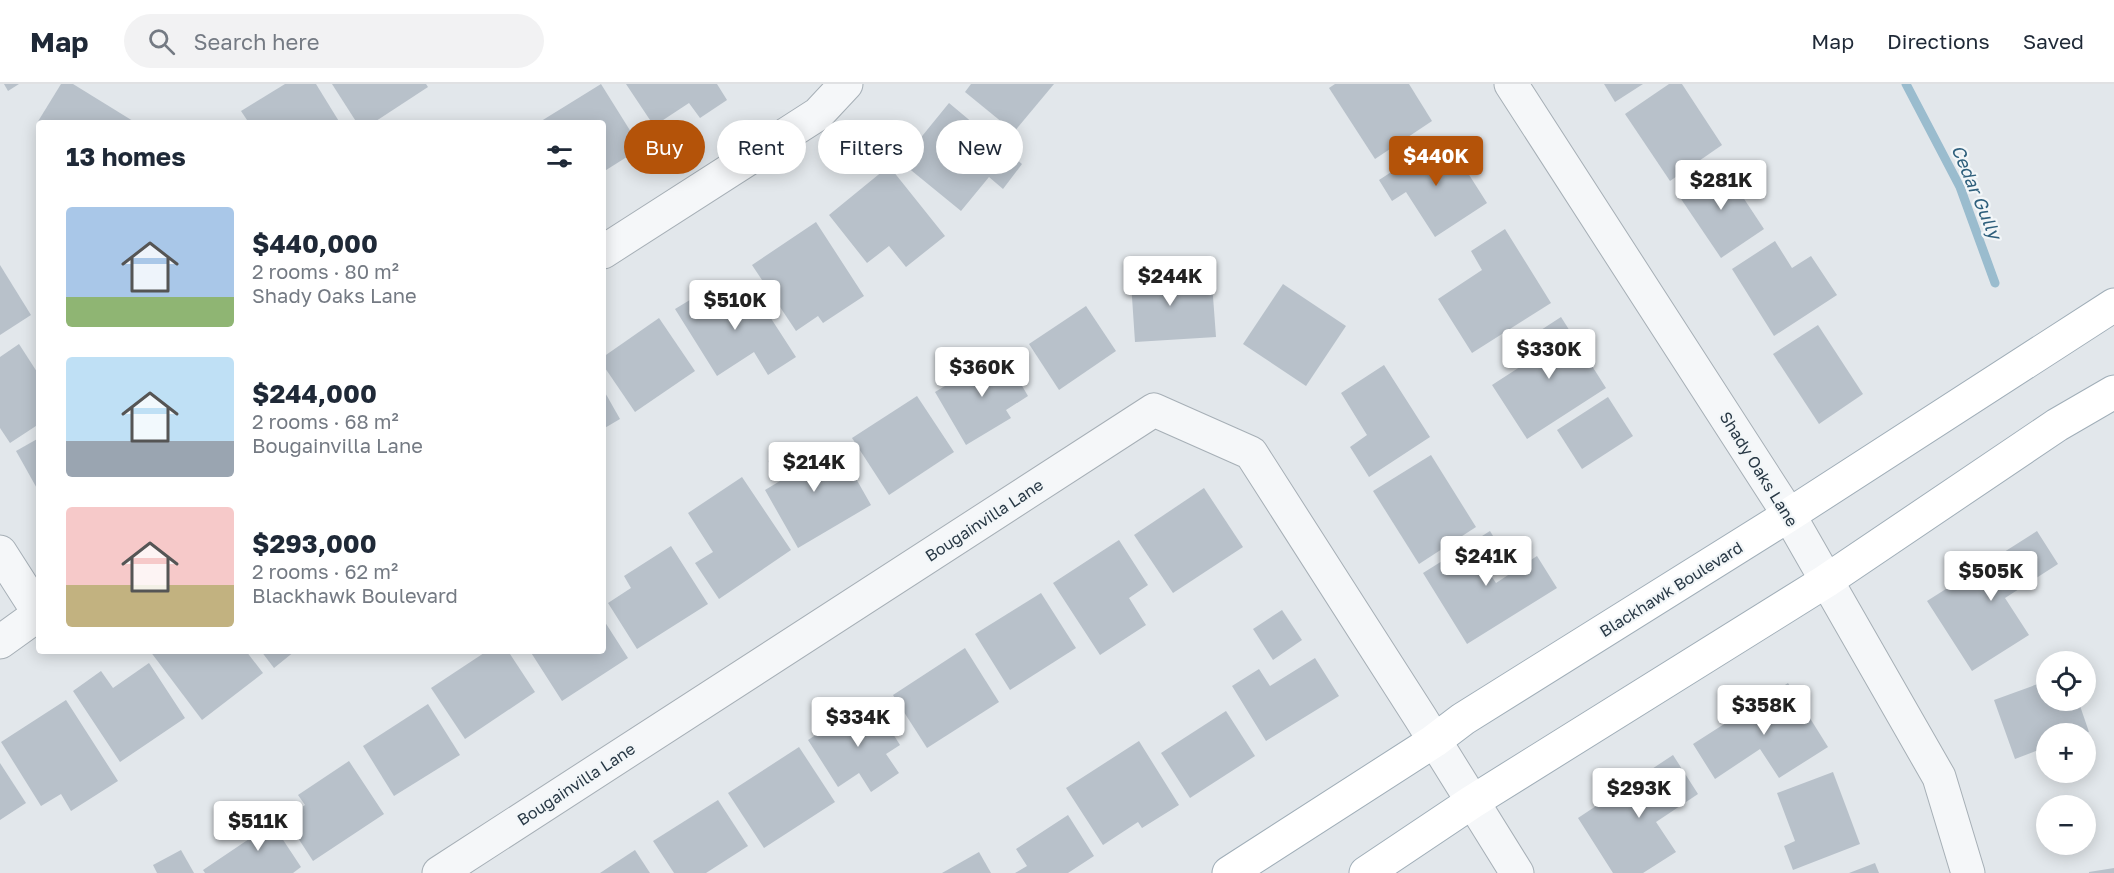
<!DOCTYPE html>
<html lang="en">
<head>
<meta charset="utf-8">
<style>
	body { margin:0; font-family:"Golos Text",sans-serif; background:#f2f2f3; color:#1f2937; height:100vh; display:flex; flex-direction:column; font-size:22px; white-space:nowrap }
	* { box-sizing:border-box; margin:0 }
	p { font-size:20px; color:#747a83 }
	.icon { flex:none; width:33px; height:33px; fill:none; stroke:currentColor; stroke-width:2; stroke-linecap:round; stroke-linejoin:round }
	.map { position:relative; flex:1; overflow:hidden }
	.details { position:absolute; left:36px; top:36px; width:570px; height:534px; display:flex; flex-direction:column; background:#fff; border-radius:6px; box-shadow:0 3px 15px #0003 }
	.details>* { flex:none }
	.hud { position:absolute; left:624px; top:36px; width:570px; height:54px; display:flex; gap:12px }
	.fabs { position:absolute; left:2036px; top:567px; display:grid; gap:12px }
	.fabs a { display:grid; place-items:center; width:60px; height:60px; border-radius:50%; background:#fff; box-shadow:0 3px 15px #0003; font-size:30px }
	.price { position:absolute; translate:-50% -51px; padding:0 14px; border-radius:6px; background:#fff; color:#222; font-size:20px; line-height:39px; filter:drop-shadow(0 2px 3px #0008) }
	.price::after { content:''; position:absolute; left:50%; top:36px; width:18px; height:14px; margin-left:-9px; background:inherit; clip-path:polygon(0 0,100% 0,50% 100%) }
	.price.active { background:#b45309; color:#fff }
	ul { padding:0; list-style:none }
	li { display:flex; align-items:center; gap:18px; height:150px; padding:0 30px }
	li span { display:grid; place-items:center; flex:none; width:168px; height:120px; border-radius:6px; color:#555 }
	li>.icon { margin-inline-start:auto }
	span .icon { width:72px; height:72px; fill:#fffc; stroke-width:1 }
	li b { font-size:26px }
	h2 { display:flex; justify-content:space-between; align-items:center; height:72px; padding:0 30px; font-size:26px }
	.chip { padding:0 21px; border-radius:27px; background:#fff; box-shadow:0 3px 15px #0003; font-size:21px; line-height:54px }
	.chip.active { background:#b45309; color:#fff }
	header { display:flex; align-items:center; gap:36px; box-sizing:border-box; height:84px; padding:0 30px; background:#fff; border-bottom:2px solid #e0e1e3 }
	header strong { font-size:28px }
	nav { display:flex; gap:33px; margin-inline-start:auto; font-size:21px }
	.search { width:420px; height:54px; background:#f2f2f3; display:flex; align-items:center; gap:15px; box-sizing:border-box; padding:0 21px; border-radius:33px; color:#747a83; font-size:22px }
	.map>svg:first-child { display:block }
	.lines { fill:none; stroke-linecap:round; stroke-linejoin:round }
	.stream { stroke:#9abcce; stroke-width:9 }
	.building { fill:#b8c1ca }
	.minor-casing { stroke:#a6afb6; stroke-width:35 }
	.major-casing { stroke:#a0aeb8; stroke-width:35 }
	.minor { stroke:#f5f7f9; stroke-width:33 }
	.major { stroke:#fff; stroke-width:33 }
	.labels { text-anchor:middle; stroke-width:4.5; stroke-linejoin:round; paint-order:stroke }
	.street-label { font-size:16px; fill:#283845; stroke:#f2f6f8 }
	.water-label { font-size:18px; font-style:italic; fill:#2e5f7c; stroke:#f2f6f8 }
</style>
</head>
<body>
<header>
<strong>Map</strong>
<div class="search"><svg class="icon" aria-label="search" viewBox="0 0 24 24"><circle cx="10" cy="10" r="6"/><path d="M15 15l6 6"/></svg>Search here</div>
<nav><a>Map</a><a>Directions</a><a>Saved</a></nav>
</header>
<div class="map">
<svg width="2114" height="789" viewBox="0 0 2114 789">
	<rect width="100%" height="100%" fill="#e2e7eb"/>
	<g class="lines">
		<polyline class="stream" points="1906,0 1960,103 1995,199"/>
	</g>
	<g class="building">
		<polygon points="4,0 19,0 8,7"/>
		<polygon points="61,0 73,0 133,37 132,39 37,39"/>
		<polygon points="285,0 316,0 340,39 249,39 241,27"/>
		<polygon points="332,0 426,0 428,3 373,39 357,39"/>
		<polygon points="601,0 641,64 603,88 603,39 538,39"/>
		<polygon points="626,0 717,0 727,16 700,34 689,19 654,42"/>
		<polygon points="971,0 1054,0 1014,48 965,8"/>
		<polygon points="1335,0 1409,0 1432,37 1375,75 1329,4"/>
		<polygon points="1604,0 1643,0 1615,18"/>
		<polygon points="1669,0 1682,0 1722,61 1670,97 1625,30"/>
		<polygon points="949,19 1022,80 1003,105 989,93 961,127 901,78"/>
		<polygon points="1445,53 1487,119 1435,153 1406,108 1392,117 1379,96"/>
		<polygon points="1721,80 1764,145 1721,174 1677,109"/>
		<polygon points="889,82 945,152 906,183 889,162 867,179 829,131"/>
		<polygon points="816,138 864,212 823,239 818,232 796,247 752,181"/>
		<polygon points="1505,145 1551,219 1472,269 1438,215 1482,186 1471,167"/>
		<polygon points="1775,157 1792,184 1811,172 1837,211 1774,252 1732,185"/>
		<polygon points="0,181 31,231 0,251"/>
		<polygon points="1164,181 1166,202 1212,199 1216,253 1135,258 1130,183"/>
		<polygon points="748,199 796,273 768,291 754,268 717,292 675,225 703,208 712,222"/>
		<polygon points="1283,200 1346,242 1306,302 1243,260"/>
		<polygon points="1086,222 1116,267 1059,306 1029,260"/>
		<polygon points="1561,233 1606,304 1527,355 1492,301 1532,275 1521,259"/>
		<polygon points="659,234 695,287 635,328 603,281 603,273"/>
		<polygon points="1818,241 1863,310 1819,340 1773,270"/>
		<polygon points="19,260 39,291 39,340 10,359 0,344 0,273"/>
		<polygon points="1002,268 1028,312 1006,326 1011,334 966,361 935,308"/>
		<polygon points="1384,281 1430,353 1369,393 1350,363 1367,351 1341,309"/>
		<polygon points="603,305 620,335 603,345"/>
		<polygon points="917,312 954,368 889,411 852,354"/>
		<polygon points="1608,313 1633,352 1582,385 1557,346"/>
		<polygon points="39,354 39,408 16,367"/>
		<polygon points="800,359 811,378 838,363 871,421 798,464 765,406 780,397 768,377"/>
		<polygon points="1431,371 1476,443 1419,480 1373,407"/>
		<polygon points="742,393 791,466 719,515 695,479 713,468 688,429"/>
		<polygon points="1204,404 1243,463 1173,509 1134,451"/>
		<polygon points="1490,447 1509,478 1490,490 1496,499 1537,472 1557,504 1467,560 1423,489"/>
		<polygon points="2037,447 2058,480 2005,514 2029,551 1972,587 1927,517"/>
		<polygon points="1119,456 1148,501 1129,514 1146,541 1100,571 1053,499"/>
		<polygon points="671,462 708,520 637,565 608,519 631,504 624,492"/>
		<polygon points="1041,509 1076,564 1010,606 975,550"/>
		<polygon points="1282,526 1302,556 1273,576 1253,545"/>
		<polygon points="603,535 628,574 562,617 530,567 603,567"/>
		<polygon points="965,564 999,618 927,664 893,611"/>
		<polygon points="150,567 246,567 263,589 202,636"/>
		<polygon points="261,567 295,567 274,584"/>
		<polygon points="487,567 508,567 535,608 465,655 431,604"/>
		<polygon points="1315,574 1339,612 1266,657 1232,602 1259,585 1270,602"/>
		<polygon points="149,579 185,634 120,678 73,607 101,587 113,604"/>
		<polygon points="2046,597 2046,616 2078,616 2089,648 2046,650 2046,663 2015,675 1994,616"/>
		<polygon points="1788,599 1828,663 1779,694 1760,665 1715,695 1693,660"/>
		<polygon points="871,615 900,661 886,670 899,689 871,708 859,689 838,703 808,656"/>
		<polygon points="66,616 118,697 71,727 61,710 41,722 1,658"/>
		<polygon points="428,620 460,671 394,712 363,662"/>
		<polygon points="1226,627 1255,672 1190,714 1161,669"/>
		<polygon points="1139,657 1179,721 1142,744 1138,738 1103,761 1066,704"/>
		<polygon points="799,663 835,718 764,764 728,709"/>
		<polygon points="1673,671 1698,710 1656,738 1676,768 1643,789 1613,789 1578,734"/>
		<polygon points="349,677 384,730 313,777 285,734 305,721 298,711"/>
		<polygon points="0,679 26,719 0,736"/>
		<polygon points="1833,688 1860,760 1793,786 1784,762 1795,757 1777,709"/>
		<polygon points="718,716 748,762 706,789 674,789 653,757"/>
		<polygon points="264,727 301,783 293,789 205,789 203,786 249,755 240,743"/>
		<polygon points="1068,731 1094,772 1068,789 1015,789 1027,782 1016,765"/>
		<polygon points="181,766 194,789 157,789 153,781"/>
		<polygon points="635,766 650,789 600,789"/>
		<polygon points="979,768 991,789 942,789"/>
		<polygon points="1875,779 1879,789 1849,789"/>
		<polygon points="2114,784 2114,789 2089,789 2089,788"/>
	</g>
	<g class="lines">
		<defs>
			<g id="minor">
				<polyline points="1511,0 1789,431 1939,693 1968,789"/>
				<polyline points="603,168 818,30 846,0"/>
				<polyline points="0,468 39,529"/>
				<polyline points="0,558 39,530"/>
				<polyline points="439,789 1154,326 1251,369 1420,633 1517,789"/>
			</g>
			<g id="major">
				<polyline points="1229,789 1434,657 1463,635 1789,431 2114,221"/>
				<polyline points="1366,789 1472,718 1826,497 2057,341 2114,308"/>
			</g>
		</defs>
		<use href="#minor" class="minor-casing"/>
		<use href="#major" class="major-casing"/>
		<use href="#minor" class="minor"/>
		<use href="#major" class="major"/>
	</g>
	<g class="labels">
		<g class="street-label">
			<text transform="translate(1759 385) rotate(58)" y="6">Shady Oaks Lane</text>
			<text transform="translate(984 436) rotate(-33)" y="6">Bougainvilla Lane</text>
			<text transform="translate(1671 505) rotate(-32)" y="6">Blackhawk Boulevard</text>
			<text transform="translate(576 700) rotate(-33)" y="6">Bougainvilla Lane</text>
		</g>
		<g class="water-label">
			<text transform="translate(1976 108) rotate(67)" y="6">Cedar Gully</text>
		</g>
	</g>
</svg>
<div class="fabs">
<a><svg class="icon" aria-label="locate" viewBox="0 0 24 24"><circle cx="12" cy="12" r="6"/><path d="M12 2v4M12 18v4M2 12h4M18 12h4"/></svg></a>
<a>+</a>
<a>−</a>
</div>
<b class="price active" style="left:1436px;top:103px">$440K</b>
<b class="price" style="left:1721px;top:127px">$281K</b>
<b class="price" style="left:1170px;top:223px">$244K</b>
<b class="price" style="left:735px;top:247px">$510K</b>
<b class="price" style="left:1549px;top:296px">$330K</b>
<b class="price" style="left:982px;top:314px">$360K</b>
<b class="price" style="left:814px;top:409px">$214K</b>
<b class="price" style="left:1486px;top:503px">$241K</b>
<b class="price" style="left:1991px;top:518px">$505K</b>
<b class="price" style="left:1764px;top:652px">$358K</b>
<b class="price" style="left:858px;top:664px">$334K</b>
<b class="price" style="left:1639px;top:735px">$293K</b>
<b class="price" style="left:258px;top:768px">$511K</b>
<div class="hud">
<a class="chip active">Buy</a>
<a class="chip">Rent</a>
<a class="chip">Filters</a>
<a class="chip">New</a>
</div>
<section class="details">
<h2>13 homes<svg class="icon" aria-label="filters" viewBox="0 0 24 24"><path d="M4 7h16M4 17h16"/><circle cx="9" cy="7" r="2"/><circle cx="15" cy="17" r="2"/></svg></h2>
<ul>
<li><span style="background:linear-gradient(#a9c7e8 75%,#8fb573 0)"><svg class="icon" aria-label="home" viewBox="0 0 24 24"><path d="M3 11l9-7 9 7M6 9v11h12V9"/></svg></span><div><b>$440,000</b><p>2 rooms · 80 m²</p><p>Shady Oaks Lane</p></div></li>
<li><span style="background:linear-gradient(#bfe0f5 70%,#9aa5b1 0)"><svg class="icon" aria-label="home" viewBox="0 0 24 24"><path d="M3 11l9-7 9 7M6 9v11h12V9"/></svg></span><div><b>$244,000</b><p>2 rooms · 68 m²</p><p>Bougainvilla Lane</p></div></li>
<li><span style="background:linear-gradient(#f6c9c9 65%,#c2b280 0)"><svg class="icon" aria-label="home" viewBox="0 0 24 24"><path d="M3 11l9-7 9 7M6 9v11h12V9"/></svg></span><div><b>$293,000</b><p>2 rooms · 62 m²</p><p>Blackhawk Boulevard</p></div></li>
</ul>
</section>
</div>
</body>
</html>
